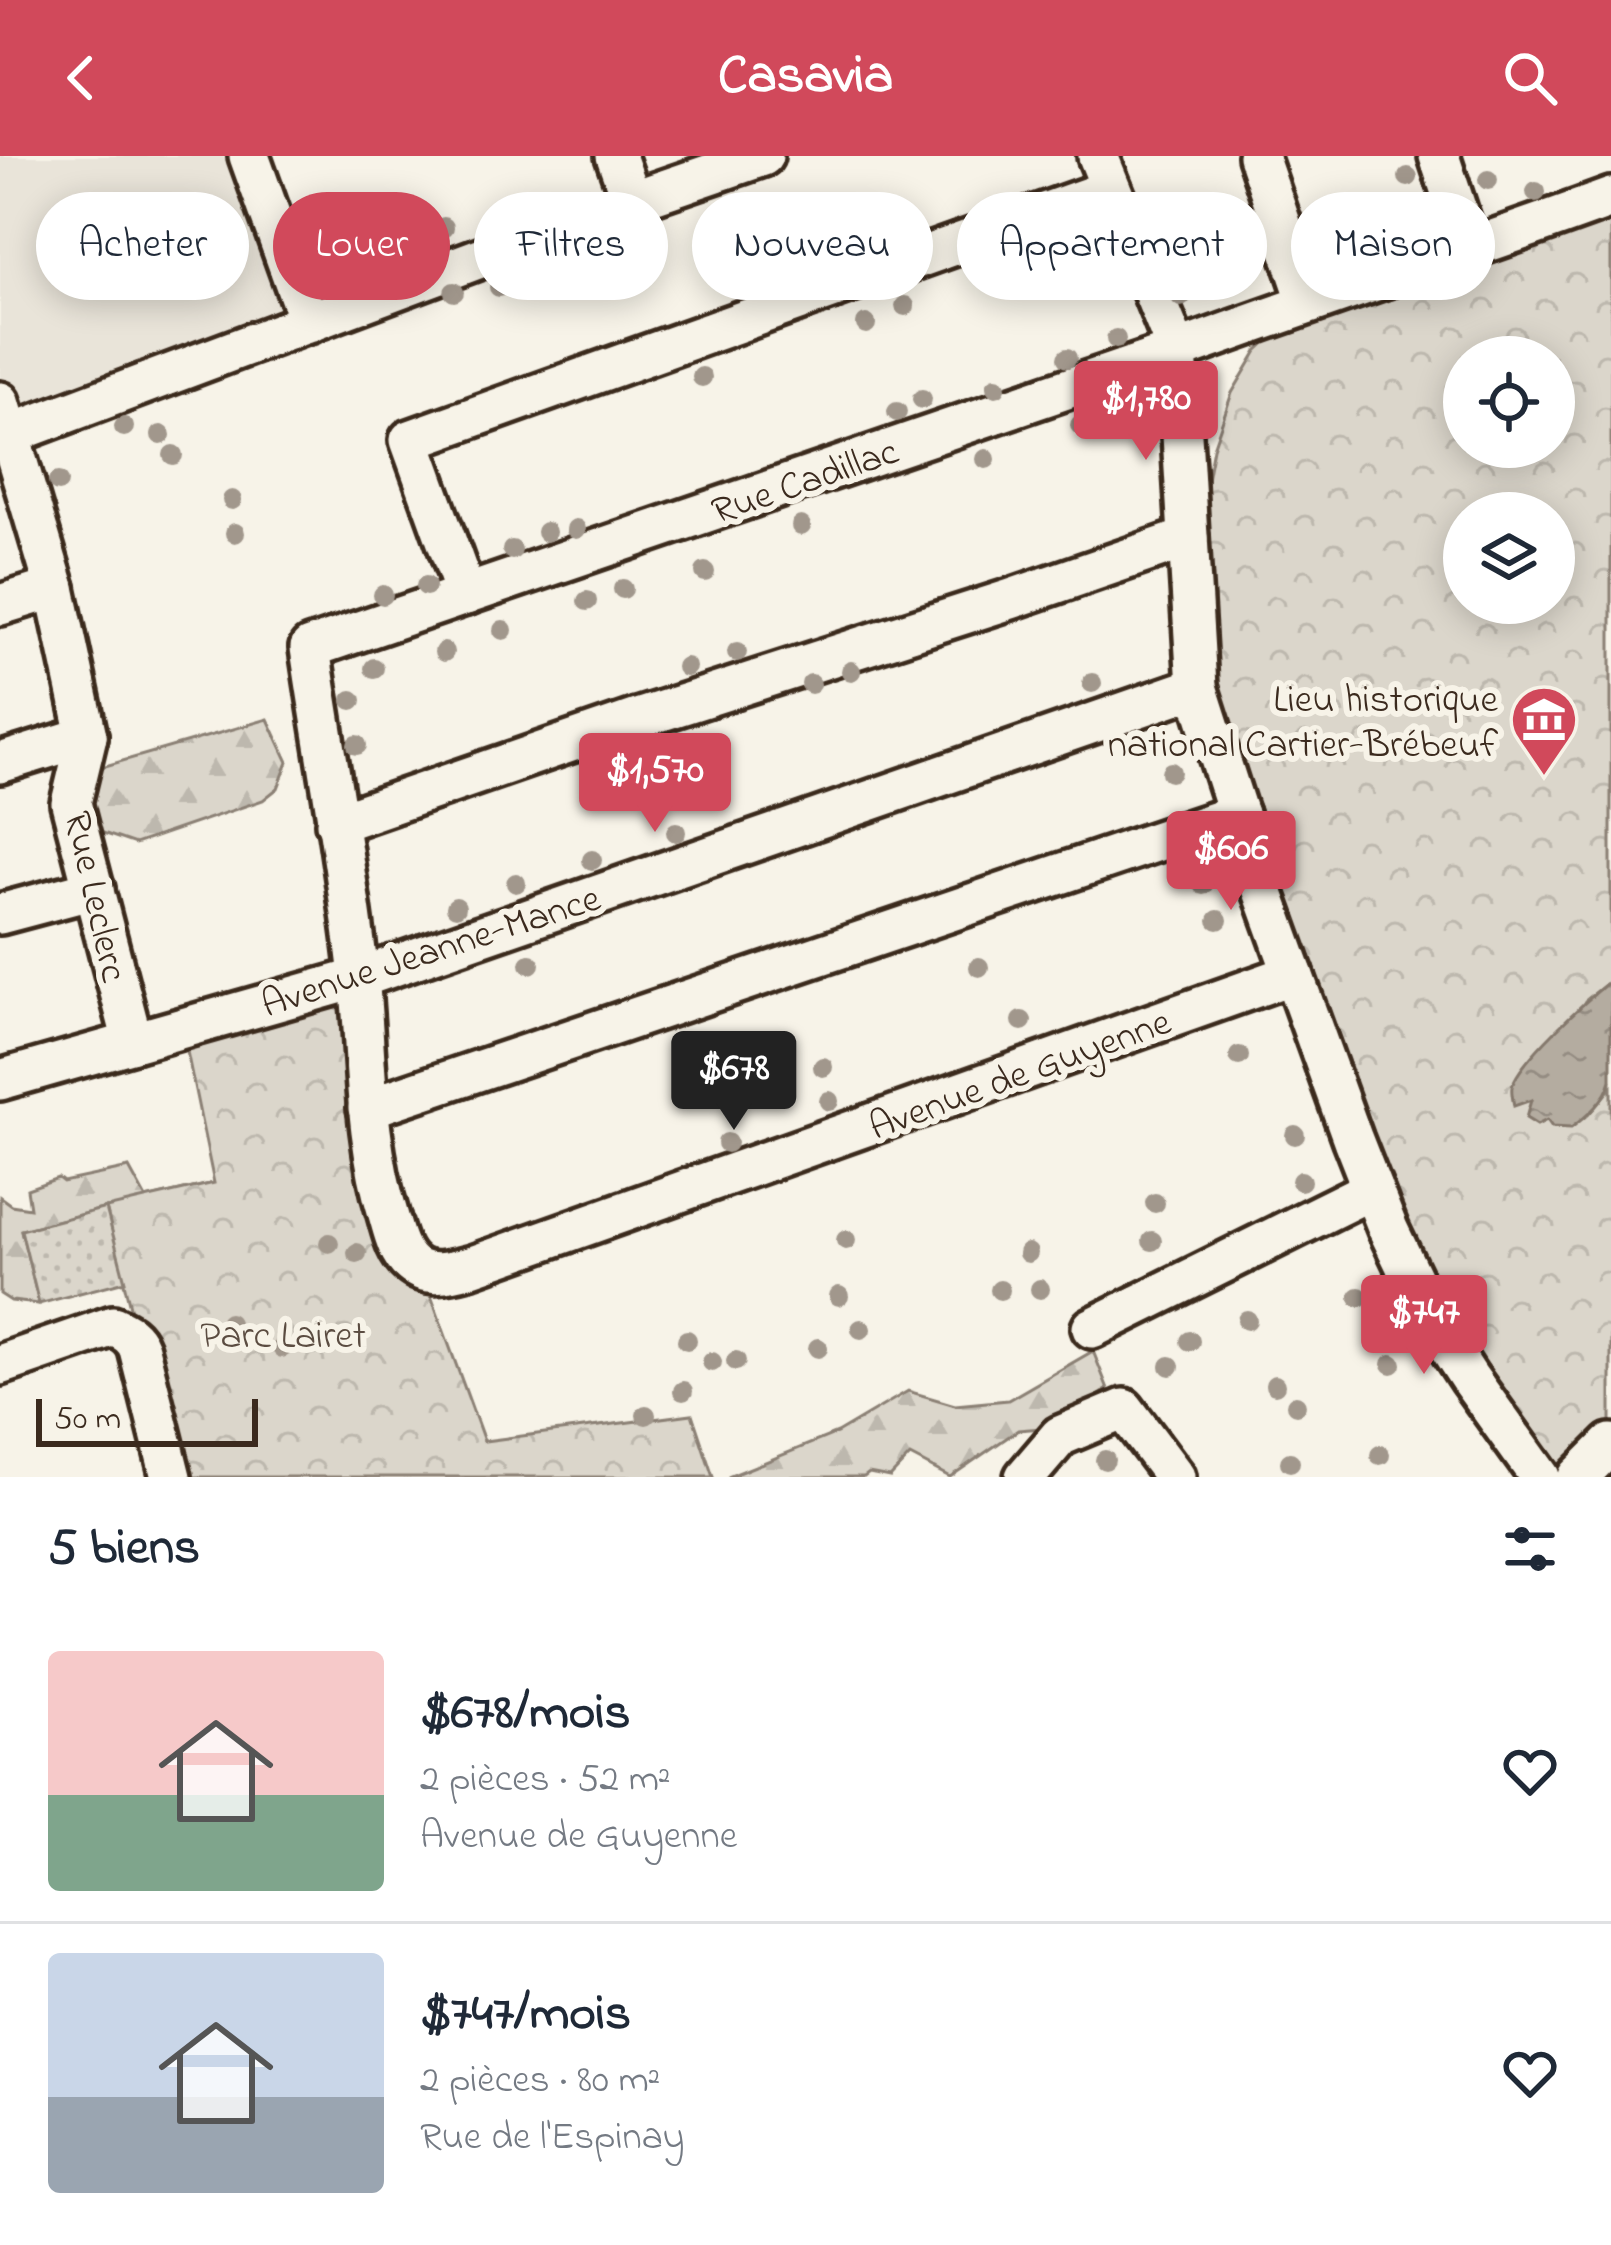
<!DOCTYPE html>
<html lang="fr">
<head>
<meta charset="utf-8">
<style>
	body { margin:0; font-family:"Indie Flower",sans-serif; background:#f2f2f3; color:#1f2937; height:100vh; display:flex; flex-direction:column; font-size:45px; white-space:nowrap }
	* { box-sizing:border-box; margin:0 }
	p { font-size:39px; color:#747a83 }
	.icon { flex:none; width:66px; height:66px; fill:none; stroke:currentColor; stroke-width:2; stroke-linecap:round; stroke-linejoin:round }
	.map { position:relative; height:1321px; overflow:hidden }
	.side { display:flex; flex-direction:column; background:#fff; flex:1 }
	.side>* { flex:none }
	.banner { position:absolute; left:36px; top:36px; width:1539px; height:108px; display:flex; gap:24px }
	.buttons { position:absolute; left:1443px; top:180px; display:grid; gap:24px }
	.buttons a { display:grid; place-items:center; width:132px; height:132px; border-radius:50%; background:#fff; box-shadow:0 6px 30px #0003; font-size:60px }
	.scale { position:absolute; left:36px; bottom:30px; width:222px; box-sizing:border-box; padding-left:12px; border:6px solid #3b2a1e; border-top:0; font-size:33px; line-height:42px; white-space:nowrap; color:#3b2a1e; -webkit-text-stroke:9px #f7f3e8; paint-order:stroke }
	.price { position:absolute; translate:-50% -102px; padding:0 27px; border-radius:12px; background:#d1495b; color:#fff; font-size:39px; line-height:78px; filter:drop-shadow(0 3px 6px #0008) }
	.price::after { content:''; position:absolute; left:50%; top:72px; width:36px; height:27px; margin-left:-18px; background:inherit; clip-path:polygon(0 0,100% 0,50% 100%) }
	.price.on { background:#222; color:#fff }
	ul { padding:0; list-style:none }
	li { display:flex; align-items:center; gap:36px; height:300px; padding:0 48px }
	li+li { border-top:3px solid #e0e1e3 }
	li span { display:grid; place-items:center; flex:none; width:336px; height:240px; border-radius:12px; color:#555 }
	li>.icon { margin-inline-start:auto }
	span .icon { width:144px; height:144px; fill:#fffc; stroke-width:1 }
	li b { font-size:51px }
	h2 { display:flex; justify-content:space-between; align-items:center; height:144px; padding:0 48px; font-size:51px }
	.pill { padding:0 42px; border-radius:54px; background:#fff; box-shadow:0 6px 30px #0003; font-size:42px; line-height:108px }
	.pill.on { background:#d1495b; color:#fff }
	header { display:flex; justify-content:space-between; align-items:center; height:156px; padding:0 48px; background:#d1495b; color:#fff; font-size:54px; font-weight:800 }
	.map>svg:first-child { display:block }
	.built { fill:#e9e4d9 }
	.forest { fill:url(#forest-firs); stroke:#8b8074; stroke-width:3 }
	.park { fill:url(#park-crowns); stroke:#8b8074; stroke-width:3; fill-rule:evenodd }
	.garden { fill:url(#garden-dots); stroke:#8b8074; stroke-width:3 }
	.water { fill:url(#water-ripples); stroke:#84786c; stroke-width:3 }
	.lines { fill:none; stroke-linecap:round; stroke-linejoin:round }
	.minor-casing { stroke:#3b2a1e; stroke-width:48 }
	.minor { stroke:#f7f3e8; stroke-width:39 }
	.tree { fill:#a1978c }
	.labels { text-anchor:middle; stroke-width:12; stroke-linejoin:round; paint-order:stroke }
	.street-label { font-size:39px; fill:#3b2a1e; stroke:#f7f3e8 }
	.poi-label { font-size:39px; fill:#3b2a1e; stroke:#f7f3e8; text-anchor:end }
	.park-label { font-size:39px; fill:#5b4c41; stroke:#f7f3e8 }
</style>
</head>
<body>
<header><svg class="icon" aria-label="back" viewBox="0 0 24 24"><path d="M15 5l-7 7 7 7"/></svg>Casavia<svg class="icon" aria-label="search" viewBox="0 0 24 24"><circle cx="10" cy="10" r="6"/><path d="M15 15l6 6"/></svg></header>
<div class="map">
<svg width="1611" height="1321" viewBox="0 0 1611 1321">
	<defs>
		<pattern id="forest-firs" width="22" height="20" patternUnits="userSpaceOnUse" patternTransform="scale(3)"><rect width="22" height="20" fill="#dbd6cb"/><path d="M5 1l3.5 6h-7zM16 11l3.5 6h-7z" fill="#bdb8ae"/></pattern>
		<pattern id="park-crowns" width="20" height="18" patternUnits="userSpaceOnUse" patternTransform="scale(3)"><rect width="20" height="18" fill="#dbd6cb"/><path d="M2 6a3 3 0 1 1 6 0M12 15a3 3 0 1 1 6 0" fill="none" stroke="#bdb8ae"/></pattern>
		<pattern id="garden-dots" width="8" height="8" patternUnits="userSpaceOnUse" patternTransform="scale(3)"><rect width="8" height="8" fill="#dbd6cb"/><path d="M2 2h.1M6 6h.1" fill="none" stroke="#bdb8ae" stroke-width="1.8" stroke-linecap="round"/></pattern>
		<pattern id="water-ripples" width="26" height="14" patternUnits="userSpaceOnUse" patternTransform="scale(3)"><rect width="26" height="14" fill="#b4aca0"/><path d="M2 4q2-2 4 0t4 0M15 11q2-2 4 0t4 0" fill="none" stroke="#948c82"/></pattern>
	</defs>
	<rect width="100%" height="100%" fill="#f7f3e8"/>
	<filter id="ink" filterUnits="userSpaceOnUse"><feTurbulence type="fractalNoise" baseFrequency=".00833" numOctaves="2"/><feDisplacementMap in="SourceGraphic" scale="24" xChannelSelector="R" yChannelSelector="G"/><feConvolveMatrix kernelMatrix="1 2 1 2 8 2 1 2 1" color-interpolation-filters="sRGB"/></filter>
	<g filter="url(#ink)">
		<polygon class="built" points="0,0 249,0 309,167 9,279 0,246"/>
		<g class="forest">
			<polygon points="268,563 288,606 278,632 263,644 135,688 100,676 75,650 67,621"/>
			<polygon points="129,1012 146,1043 214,1027 361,1028 106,1052 21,1074 39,1148 11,1145 0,1138 0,1041 11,1049 30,1052 27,1033 58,1022 63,1026"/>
			<polygon points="1093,1195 1108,1233 1066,1264 1042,1272 1018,1274 950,1321 910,1300 890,1321 869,1317 864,1321 728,1321 837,1277 908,1235 955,1249 1008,1244"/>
		</g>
		<g class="park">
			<path d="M1611,42V824L1585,845L1532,943L1547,963L1588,959L1608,935L1611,924V1288L1578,1321H1540L1469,1223L1258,721L1190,414L1213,292L1232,237L1257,195L1308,147ZM1464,201H1554V291H1464ZM1464,357H1554V447H1464Z"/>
			<polygon points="359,822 365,932 422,1115 484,1285 692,1258 713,1321 171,1321 106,1052 214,1027 182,871"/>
		</g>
		<polygon class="garden" points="106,1052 125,1125 39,1148 21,1074"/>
		<path class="water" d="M1611,824V924C1606,944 1587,960 1571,972L1552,971L1547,964L1537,969L1526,962L1531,944L1514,950C1513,944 1511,936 1512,931C1518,905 1589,842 1611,824Z"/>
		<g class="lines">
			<defs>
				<g id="minor">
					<polyline points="249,0 309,167"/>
					<polyline points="616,0 632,45"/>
					<polyline points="1098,0 1177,195 1197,531 1258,721 1353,984 1388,1073 1432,1165 1469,1222 1540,1321"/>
					<polyline points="1258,0 1308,147"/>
					<polyline points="1439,0 1470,94"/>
					<polyline points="0,246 55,432 87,580 71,647 133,886"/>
					<polyline points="0,282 632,45 763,0"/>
					<polyline points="466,439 410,284 1111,33"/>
					<polyline points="0,449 55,432"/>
					<polyline points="0,607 87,580"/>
					<polyline points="336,667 640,562 1011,443 1188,382"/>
					<polyline points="0,758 94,733"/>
					<path d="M1293,818L472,1110C453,1115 428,1123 411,1108C397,1096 393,1075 388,1058C364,980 367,901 359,821C347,711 326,601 310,492L1177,195C1321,142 1467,95 1611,42"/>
					<polyline points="0,924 359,822 1197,531"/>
					<polyline points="368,952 1238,658"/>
					<polyline points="1092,1172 1372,1033"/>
					<path d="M0,1209L113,1170C126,1176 134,1180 139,1193L171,1321"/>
					<polyline points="1025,1321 1060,1280 1124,1253 1175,1321"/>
					<polyline points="1578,1321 1611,1288"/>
				</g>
			</defs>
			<use href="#minor" class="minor-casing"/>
			<use href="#minor" class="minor"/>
		</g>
		<g class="tree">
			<circle cx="1408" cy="21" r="10"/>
			<circle cx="1488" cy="24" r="10"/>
			<circle cx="1536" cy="36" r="10"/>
			<circle cx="506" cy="56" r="10"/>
			<circle cx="444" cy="71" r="10"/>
			<circle cx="1422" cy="73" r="10"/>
			<circle cx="623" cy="80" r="10"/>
			<circle cx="1383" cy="89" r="10"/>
			<circle cx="405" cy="93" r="10"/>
			<circle cx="1168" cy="95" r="10"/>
			<circle cx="351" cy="99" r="10"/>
			<circle cx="584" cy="100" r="10"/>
			<circle cx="499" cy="131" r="10"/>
			<circle cx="454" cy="136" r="10"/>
			<circle cx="1181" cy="141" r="10"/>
			<circle cx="905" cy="150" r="10"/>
			<circle cx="866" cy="168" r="10"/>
			<circle cx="1116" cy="183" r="10"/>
			<circle cx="1067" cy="202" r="10"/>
			<circle cx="702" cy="221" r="10"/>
			<circle cx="996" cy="231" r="10"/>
			<circle cx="922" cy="243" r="10"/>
			<circle cx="1118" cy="248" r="10"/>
			<circle cx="897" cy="256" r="10"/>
			<circle cx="1148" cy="265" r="10"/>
			<circle cx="1080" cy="269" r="10"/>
			<circle cx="124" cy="271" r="10"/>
			<circle cx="161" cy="279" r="10"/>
			<circle cx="173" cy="299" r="10"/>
			<circle cx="986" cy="303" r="10"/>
			<circle cx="58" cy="326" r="10"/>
			<circle cx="232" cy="344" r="10"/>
			<circle cx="801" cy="370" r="10"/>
			<circle cx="576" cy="373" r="10"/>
			<circle cx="546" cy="376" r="10"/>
			<circle cx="235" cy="377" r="10"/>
			<circle cx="512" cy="394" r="10"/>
			<circle cx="705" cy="416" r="10"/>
			<circle cx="426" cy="430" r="10"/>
			<circle cx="623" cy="433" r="10"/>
			<circle cx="383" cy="439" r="10"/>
			<circle cx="587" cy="445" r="10"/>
			<circle cx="503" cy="474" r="10"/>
			<circle cx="444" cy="496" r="10"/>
			<circle cx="737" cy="496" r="10"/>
			<circle cx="686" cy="511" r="10"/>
			<circle cx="374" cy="512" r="10"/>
			<circle cx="851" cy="515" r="10"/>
			<circle cx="1092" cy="527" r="10"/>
			<circle cx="811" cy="528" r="10"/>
			<circle cx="352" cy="544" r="10"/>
			<circle cx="1156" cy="588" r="10"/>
			<circle cx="357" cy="589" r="10"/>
			<circle cx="1171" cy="616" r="10"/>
			<circle cx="676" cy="676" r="10"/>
			<circle cx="592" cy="704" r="10"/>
			<circle cx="516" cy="727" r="10"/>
			<circle cx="1203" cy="729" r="10"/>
			<circle cx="456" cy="751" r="10"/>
			<circle cx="1218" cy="764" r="10"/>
			<circle cx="530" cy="808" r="10"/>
			<circle cx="979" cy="811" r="10"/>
			<circle cx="1022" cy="865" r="10"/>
			<circle cx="1239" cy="900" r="10"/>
			<circle cx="823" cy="911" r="10"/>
			<circle cx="829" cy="945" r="10"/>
			<circle cx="1295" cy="979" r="10"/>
			<circle cx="727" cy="987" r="10"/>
			<circle cx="1301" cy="1025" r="10"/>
			<circle cx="1155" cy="1047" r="10"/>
			<circle cx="846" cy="1084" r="10"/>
			<circle cx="1152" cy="1085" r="10"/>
			<circle cx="329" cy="1087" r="10"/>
			<circle cx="357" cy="1097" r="10"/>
			<circle cx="1028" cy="1097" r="10"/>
			<circle cx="1040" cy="1133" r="10"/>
			<circle cx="1000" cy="1134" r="10"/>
			<circle cx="839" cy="1140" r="10"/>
			<circle cx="1359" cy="1141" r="10"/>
			<circle cx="1247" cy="1164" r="10"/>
			<circle cx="229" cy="1167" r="10"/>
			<circle cx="861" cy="1173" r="10"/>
			<circle cx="256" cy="1184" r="10"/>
			<circle cx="687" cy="1184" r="10"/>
			<circle cx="1190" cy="1185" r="10"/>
			<circle cx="282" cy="1192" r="10"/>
			<circle cx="818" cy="1192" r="10"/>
			<circle cx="736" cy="1205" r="10"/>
			<circle cx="712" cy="1206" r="10"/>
			<circle cx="1392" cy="1208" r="10"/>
			<circle cx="1170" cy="1210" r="10"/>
			<circle cx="1275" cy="1229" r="10"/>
			<circle cx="683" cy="1235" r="10"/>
			<circle cx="1296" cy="1249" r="10"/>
			<circle cx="646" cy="1259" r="10"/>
			<circle cx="1380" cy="1299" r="10"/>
			<circle cx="1105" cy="1304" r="10"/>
			<circle cx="1290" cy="1306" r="10"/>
		</g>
	</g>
	<defs>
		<symbol id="museum-pin" viewBox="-11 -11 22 30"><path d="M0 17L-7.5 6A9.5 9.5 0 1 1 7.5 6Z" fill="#d1495b" stroke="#f7f3e8"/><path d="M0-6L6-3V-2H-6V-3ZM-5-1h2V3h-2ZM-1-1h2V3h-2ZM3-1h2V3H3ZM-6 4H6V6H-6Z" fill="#fff"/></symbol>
	</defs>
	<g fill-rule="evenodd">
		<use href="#museum-pin" x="1506" y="525" width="76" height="104"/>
	</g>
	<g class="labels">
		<g class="street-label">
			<text transform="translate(804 323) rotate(-19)" y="14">Rue Cadillac</text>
			<text transform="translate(98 740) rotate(77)" y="14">Rue Leclerc</text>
			<text transform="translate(430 793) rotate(-18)" y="14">Avenue Jeanne-Mance</text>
			<text transform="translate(1019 916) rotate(-20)" y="14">Avenue de Guyenne</text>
		</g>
		<g class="poi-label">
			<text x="1498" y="555">Lieu historique<tspan x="1498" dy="45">national Cartier-Brébeuf</tspan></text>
		</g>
		<g class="park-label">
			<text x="283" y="1191">Parc Lairet</text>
		</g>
	</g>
</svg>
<div class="buttons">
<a><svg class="icon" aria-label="locate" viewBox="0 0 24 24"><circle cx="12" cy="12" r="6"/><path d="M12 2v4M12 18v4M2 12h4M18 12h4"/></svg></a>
<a><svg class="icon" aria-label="layers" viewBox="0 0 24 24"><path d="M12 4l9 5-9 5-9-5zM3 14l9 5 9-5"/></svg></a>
</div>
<div class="scale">50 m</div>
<b class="price" style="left:1146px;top:307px">$1,780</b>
<b class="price" style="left:655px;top:679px">$1,570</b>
<b class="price" style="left:1231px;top:757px">$606</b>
<b class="price on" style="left:734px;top:977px">$678</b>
<b class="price" style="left:1424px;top:1221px">$747</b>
<div class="banner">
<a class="pill">Acheter</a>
<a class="pill on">Louer</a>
<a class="pill">Filtres</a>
<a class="pill">Nouveau</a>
<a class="pill">Appartement</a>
<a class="pill">Maison</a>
</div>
</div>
<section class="side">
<h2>5 biens<svg class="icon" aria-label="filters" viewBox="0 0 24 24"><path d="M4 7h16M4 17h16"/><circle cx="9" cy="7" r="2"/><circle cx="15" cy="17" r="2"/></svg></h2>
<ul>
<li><span style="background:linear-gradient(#f6c9c9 60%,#7fa58c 0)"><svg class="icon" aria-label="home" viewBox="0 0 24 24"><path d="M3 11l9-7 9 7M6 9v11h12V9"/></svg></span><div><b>$678/mois</b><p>2 pièces · 52 m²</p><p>Avenue de Guyenne</p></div><svg class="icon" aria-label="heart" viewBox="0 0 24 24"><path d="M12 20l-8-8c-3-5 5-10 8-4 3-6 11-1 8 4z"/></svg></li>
<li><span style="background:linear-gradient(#c9d6e8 60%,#9aa5b1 0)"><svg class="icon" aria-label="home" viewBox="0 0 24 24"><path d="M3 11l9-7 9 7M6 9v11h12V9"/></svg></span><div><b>$747/mois</b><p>2 pièces · 80 m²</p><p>Rue de l'Espinay</p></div><svg class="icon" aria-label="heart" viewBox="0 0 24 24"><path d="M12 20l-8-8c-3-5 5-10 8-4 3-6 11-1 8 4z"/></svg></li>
</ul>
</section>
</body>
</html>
